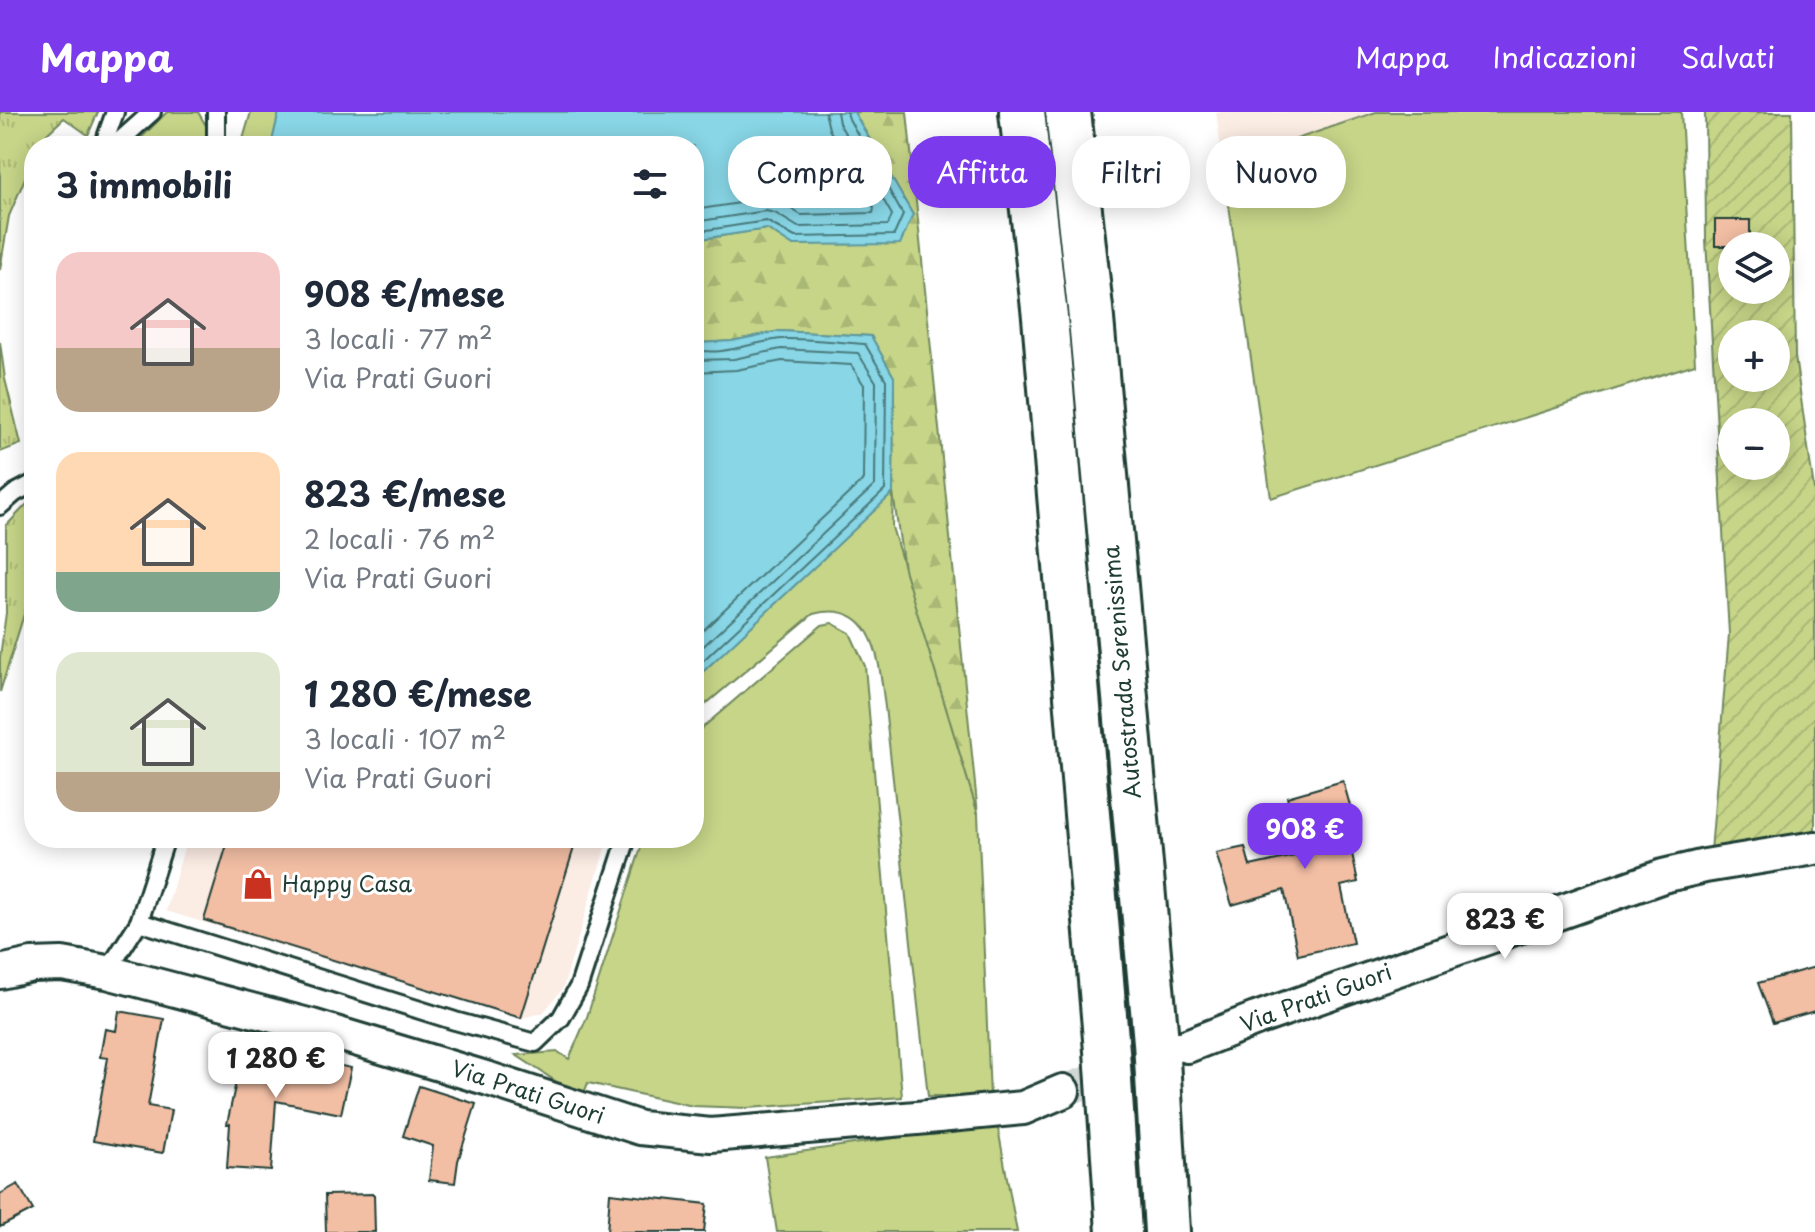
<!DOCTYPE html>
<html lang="it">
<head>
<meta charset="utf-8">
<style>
	body { margin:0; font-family:"Playpen Sans",sans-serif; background:#f6f6f7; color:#1f2937; height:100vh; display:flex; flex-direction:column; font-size:30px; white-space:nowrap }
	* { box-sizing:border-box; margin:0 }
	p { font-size:26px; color:#747a83 }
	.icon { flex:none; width:44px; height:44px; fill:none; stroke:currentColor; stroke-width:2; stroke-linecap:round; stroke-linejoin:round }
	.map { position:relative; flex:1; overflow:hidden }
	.side { position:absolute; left:24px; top:24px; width:680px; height:712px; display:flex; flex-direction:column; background:#fff; border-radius:32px; box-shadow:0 4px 20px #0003 }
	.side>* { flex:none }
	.banner { position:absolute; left:728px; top:24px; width:760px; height:72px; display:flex; gap:16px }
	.controls { position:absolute; left:1718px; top:120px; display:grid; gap:16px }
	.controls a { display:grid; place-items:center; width:72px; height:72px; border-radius:50%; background:#fff; box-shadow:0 4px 20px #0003; font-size:40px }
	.price { position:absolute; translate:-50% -68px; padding:0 18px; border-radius:16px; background:#fff; color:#222; font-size:26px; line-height:52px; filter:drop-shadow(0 2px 4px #0008) }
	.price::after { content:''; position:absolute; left:50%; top:48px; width:24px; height:18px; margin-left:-12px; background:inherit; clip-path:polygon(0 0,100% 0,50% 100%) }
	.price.selected { background:#7c3aed; color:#fff }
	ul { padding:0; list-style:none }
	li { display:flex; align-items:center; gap:24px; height:200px; padding:0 32px }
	li span { display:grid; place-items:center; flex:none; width:224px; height:160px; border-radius:24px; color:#555 }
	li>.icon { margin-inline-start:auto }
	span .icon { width:96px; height:96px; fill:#fffc; stroke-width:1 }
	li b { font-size:34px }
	h2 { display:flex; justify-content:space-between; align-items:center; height:96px; padding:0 32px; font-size:34px }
	.chip { padding:0 28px; border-radius:32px; background:#fff; box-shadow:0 4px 20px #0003; font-size:28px; line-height:72px }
	.chip.selected { background:#7c3aed; color:#fff }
	header { display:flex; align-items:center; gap:48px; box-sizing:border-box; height:112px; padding:0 40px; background:#7c3aed; color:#fff }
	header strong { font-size:38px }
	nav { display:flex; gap:44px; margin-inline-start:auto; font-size:28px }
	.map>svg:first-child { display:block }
	.built { fill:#fbece4 }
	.grass { fill:#c6d588; stroke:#72895e; stroke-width:2 }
	.forest { fill:url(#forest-firs); stroke:#72895e; stroke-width:2 }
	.park { fill:url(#park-tufts); stroke:#72895e; stroke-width:2 }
	.garden { fill:url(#garden-furrows); stroke:#72895e; stroke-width:2; fill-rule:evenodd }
	.water { fill:#88d6e6; stroke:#5e999f; stroke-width:2 }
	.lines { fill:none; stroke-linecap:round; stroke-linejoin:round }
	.shore { stroke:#497a7b; stroke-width:2 }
	.building { fill:#f2bea4; stroke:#1f3d34; stroke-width:2 }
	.minor-tunnel { stroke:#d2d8d6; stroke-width:32; stroke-dasharray:32 16; stroke-linecap:butt }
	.service-casing { stroke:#1f3d34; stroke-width:22 }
	.minor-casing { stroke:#1f3d34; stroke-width:38 }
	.motorway-casing { stroke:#1f3d34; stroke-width:50 }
	.service { stroke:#fff; stroke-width:16 }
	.minor { stroke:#fff; stroke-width:32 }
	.motorway { stroke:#fff; stroke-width:44 }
	.labels { text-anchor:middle; stroke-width:6; stroke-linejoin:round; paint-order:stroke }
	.street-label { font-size:22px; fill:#1f3d34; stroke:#fff }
	.poi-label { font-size:22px; fill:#1f3d34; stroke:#fff; text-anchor:start }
</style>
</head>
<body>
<header>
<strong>Mappa</strong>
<nav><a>Mappa</a><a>Indicazioni</a><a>Salvati</a></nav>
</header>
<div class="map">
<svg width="1815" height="1120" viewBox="0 0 1815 1120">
	<defs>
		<pattern id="forest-firs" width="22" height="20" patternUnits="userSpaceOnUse" patternTransform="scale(2)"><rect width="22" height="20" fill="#c6d588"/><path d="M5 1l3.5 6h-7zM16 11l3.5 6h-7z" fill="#aab876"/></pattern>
		<pattern id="park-tufts" width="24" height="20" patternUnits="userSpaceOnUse" patternTransform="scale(2)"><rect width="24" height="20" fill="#c6d588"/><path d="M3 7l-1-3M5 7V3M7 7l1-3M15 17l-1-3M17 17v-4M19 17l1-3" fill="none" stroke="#aab876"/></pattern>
		<pattern id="garden-furrows" width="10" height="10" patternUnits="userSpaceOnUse" patternTransform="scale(2)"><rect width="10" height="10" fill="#c6d588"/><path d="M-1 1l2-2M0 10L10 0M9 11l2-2" fill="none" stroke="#aab876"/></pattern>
	</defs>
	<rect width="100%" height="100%" fill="#fff"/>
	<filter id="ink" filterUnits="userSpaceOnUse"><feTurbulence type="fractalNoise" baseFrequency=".0125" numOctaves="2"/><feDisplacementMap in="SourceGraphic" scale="16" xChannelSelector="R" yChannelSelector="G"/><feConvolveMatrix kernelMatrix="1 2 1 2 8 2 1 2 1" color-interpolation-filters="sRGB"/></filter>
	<g filter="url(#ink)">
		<g class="built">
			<polygon points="1216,0 1376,0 1223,52"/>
			<polygon points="187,726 608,726 563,876 543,901 521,906 166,799"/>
		</g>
		<g class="grass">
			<polygon points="167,0 198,0 208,17 206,34 133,34"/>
			<polygon points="251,0 279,0 271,34 241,34"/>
			<polygon points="1376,0 1681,0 1695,252 1271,386 1223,52"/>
			<path d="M893,381L892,415L978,702L990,984H928L885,595C879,552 877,486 813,502L694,602V568Z"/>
			<polygon points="832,511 850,521 865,554 902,985 747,996 693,994 588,971 584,981 557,970 516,943 558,940 569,947 587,905 644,726 694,726 694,623 822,513"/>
			<polygon points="997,1011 1017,1120 777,1120 765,1045"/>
		</g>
		<polygon class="forest" points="854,0 907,0 978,702 904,457 893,381 894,265 871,224 780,219 732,229 699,231 694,218 694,128 767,117 792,133 913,103"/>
		<g class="park">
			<polygon points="0,0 98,0 88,23 64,6 47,22 40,34 34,34 34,45 9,104 0,158"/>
			<polygon points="0,230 5,267 21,332 0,340"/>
			<polygon points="34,390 34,470 0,580 0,545 6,501 6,414 27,392"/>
		</g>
		<path class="garden" d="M1705,0H1792L1795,245L1815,384V720L1711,739L1729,522L1706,128ZM1732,134H1776V178H1732ZM1732,222H1776V266H1732ZM1732,310H1776V354H1732Z"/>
		<g class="water">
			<polygon points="279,0 854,0 913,103 900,132 792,133 767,117 694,128 694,34 271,34"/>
			<polygon points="694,218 699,231 732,229 780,219 871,224 894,265 893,381 694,568"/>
		</g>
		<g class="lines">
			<g class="shore">
				<polyline points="694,98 766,87 780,90 801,103 873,101 874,96 829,17 825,0"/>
				<polyline points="694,110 766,99 775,101 798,115 888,113 892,103 839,11 837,0"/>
				<polyline points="694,120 766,109 795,125 894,123 903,103 849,7 847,0"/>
				<path d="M694,237C721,246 754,229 782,227C809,226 837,230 865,232L886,268L885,378L694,557"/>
				<polyline points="694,248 734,247 781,237 858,241 876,270 875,373 694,543"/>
				<polyline points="694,260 736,258 782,249 851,253 864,273 863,368 694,527"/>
			</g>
		</g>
		<g class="building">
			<rect x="1715" y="108" width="35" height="26"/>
			<polygon points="1343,669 1351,697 1343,699 1358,770 1341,774 1353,831 1298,843 1284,778 1232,793 1216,741 1245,735 1250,754 1304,742 1287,685"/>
			<polygon points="229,726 577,726 521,906 204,808"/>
			<polygon points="1815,855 1815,899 1773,911 1758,871"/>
			<polygon points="119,899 164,907 148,994 171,998 163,1041 93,1029 108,946 100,945 105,917 116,919"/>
			<polygon points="244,933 351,956 341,1002 276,989 271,1059 227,1056 230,1012 227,1012"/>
			<polygon points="419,974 476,992 458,1049 455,1071 429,1068 433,1034 403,1024"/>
			<polygon points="18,1072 33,1098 0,1115 0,1082"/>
			<polygon points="610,1081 707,1092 704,1120 607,1120"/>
			<polygon points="374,1082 375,1120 326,1120 325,1083"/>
		</g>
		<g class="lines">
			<polyline class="minor-tunnel" points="1063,979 1176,938"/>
			<defs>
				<g id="service">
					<polyline points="103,34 115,0"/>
					<polyline points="114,34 152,0"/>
					<polyline points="216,34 216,0"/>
					<polyline points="0,394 15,381 34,371"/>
					<polyline points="139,810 455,909 535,931 561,906 579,874 627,726"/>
					<polyline points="107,860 139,810 166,726"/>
				</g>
				<g id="minor">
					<polyline points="0,860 32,853 62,852 107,860 312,914 489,967 640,1016 711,1023 917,1006 1023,996 1063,979"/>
					<polyline points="1187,934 1256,907 1663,764 1705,754 1815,736"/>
				</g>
				<g id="motorway">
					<polyline points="1022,0 1045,205 1107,939 1119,1120"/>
					<polyline points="1068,0 1090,196 1156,930 1167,1120"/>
				</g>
			</defs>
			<use href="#service" class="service-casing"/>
			<use href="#minor" class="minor-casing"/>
			<use href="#motorway" class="motorway-casing"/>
			<use href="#service" class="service"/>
			<use href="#minor" class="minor"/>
			<use href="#motorway" class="motorway"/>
		</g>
	</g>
	<defs>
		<symbol id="shop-bare" viewBox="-9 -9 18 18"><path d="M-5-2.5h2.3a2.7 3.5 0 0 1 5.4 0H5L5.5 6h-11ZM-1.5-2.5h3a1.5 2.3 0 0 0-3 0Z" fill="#c8321e" stroke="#fff" stroke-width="2.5" paint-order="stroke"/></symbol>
	</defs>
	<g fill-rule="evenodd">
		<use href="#shop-bare" x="236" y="750" width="44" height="44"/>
	</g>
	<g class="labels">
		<g class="street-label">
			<text transform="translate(1122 560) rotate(-95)" y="8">Autostrada Serenissima</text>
			<text transform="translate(1316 886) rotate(-20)" y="8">Via Prati Guori</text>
			<text transform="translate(528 980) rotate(18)" y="8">Via Prati Guori</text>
		</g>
		<g class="poi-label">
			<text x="282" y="780">Happy Casa</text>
		</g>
	</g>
</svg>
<div class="controls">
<a><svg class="icon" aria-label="layers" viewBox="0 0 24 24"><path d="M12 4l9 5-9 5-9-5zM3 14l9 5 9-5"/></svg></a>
<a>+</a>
<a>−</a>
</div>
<b class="price selected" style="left:1305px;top:759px">908 €</b>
<b class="price" style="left:1505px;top:849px">823 €</b>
<b class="price" style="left:276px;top:988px">1 280 €</b>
<div class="banner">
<a class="chip">Compra</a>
<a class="chip selected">Affitta</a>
<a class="chip">Filtri</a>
<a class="chip">Nuovo</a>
</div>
<section class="side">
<h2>3 immobili<svg class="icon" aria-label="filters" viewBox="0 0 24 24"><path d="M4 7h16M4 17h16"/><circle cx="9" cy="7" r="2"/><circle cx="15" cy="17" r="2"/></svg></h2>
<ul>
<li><span style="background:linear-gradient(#f6c9c9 60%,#b9a48a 0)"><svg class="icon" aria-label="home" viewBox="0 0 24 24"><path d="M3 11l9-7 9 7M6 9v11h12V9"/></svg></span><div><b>908 €/mese</b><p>3 locali · 77 m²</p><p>Via Prati Guori</p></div></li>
<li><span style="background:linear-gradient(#ffd9b3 75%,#7fa58c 0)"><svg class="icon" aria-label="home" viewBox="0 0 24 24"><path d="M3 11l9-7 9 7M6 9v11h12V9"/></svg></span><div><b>823 €/mese</b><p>2 locali · 76 m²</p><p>Via Prati Guori</p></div></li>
<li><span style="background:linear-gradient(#dfe7d0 75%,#b9a48a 0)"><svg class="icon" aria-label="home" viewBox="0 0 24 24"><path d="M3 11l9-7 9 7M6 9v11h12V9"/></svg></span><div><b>1 280 €/mese</b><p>3 locali · 107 m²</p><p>Via Prati Guori</p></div></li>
</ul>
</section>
</div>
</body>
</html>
